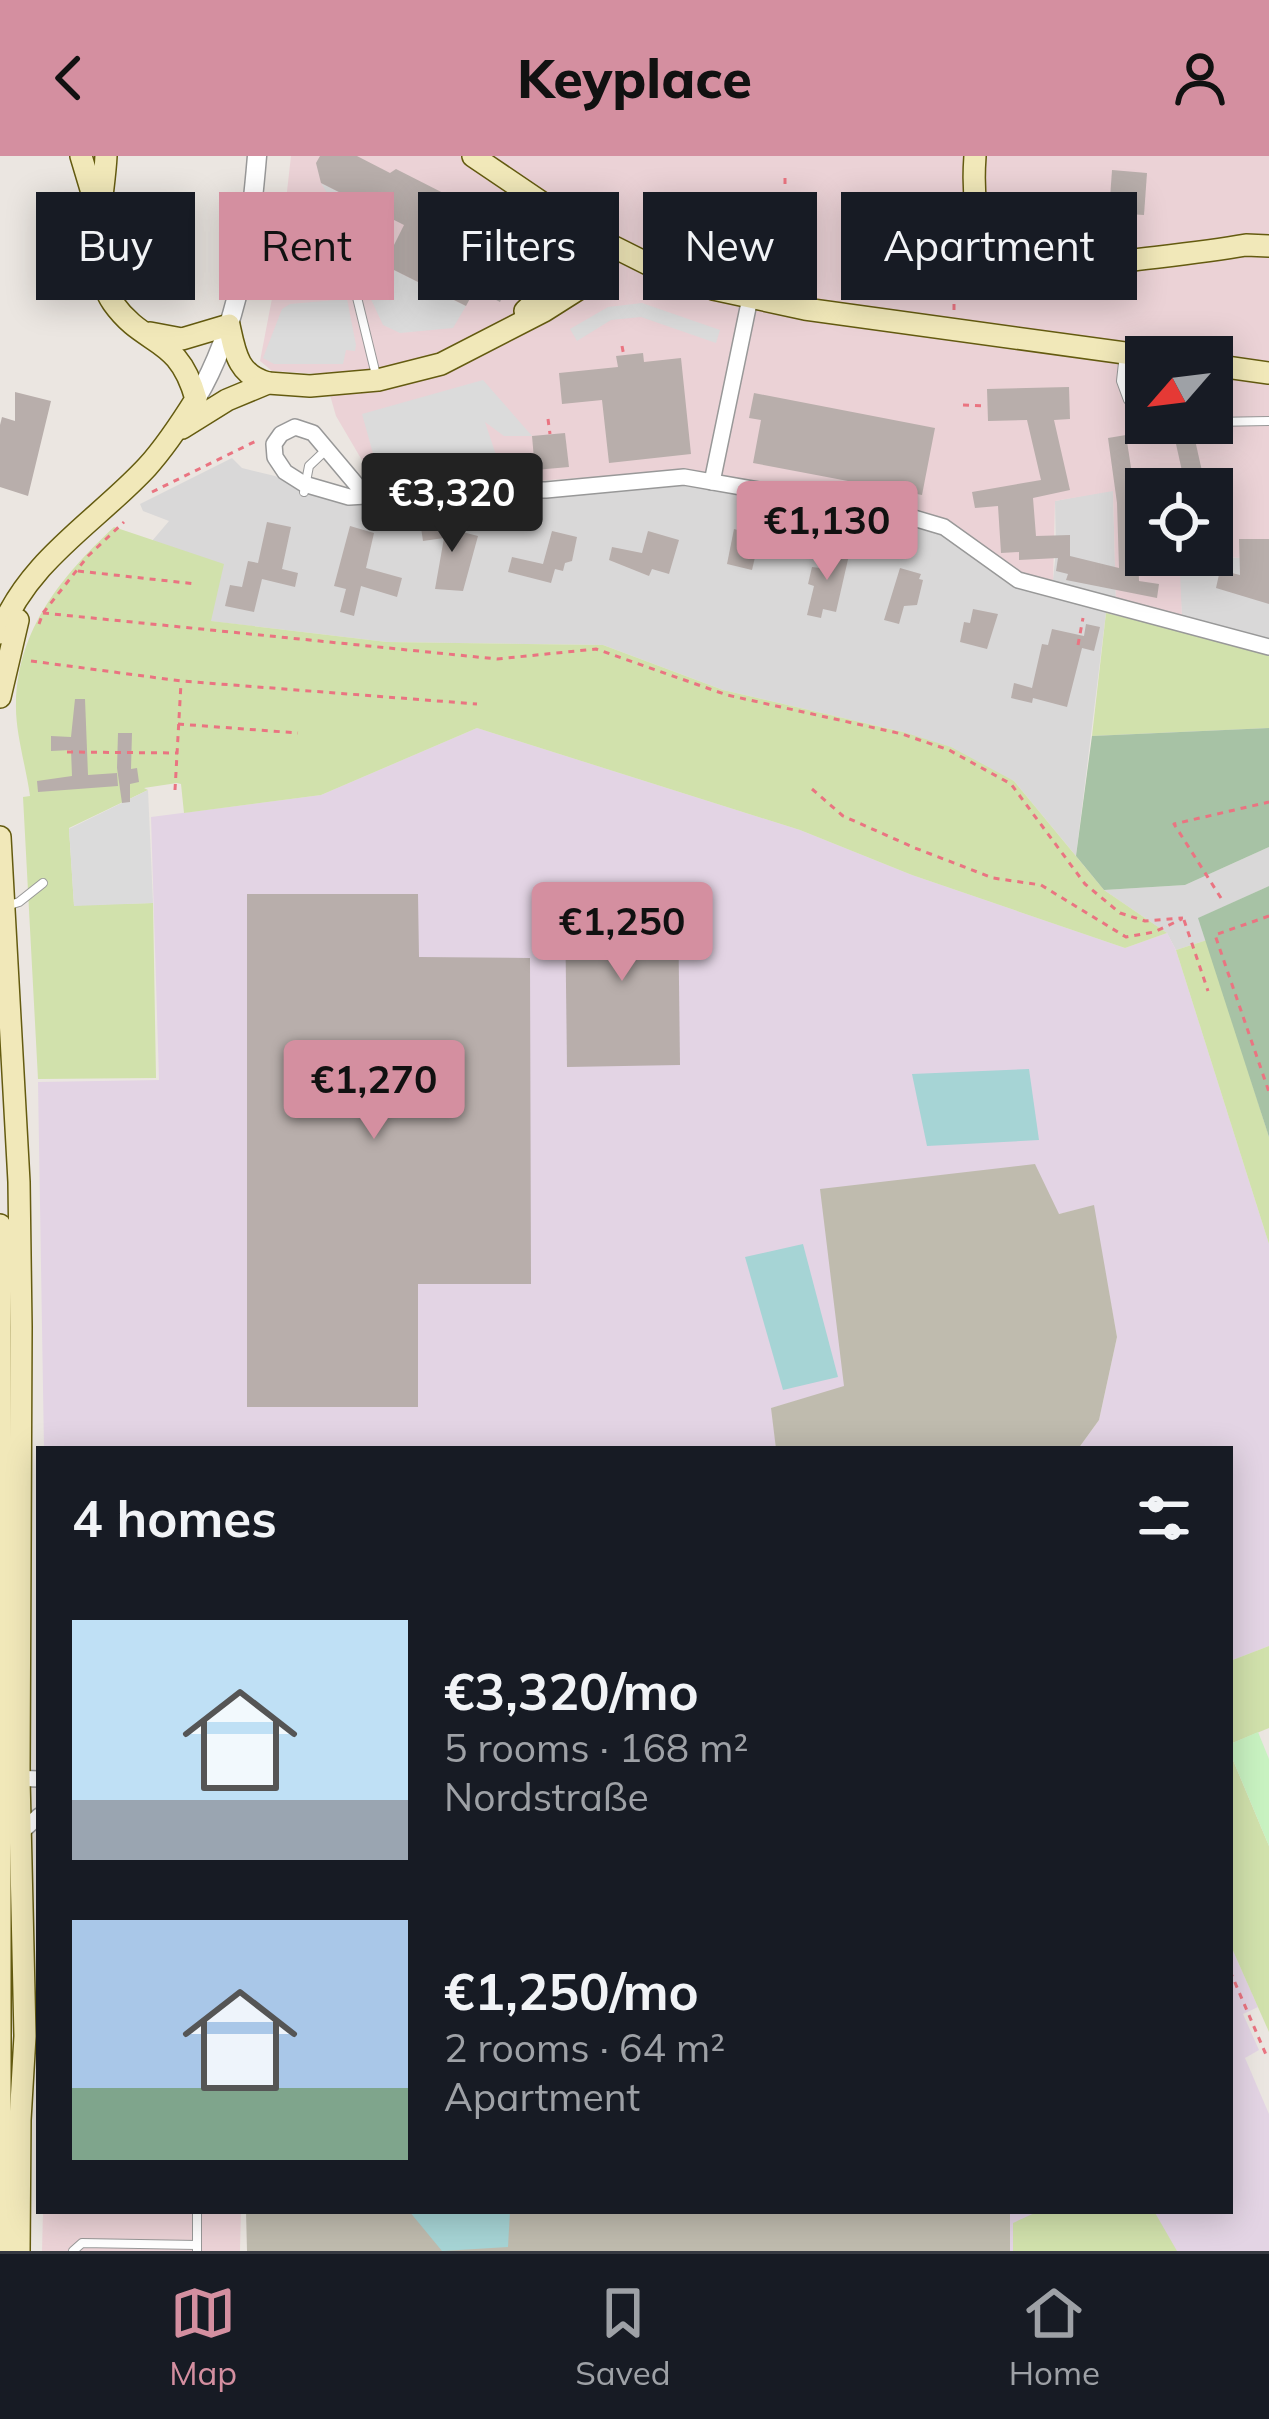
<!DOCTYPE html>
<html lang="en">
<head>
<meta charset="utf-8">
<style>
	body { margin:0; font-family:Mulish,sans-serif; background:#20242c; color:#f1f3f6; height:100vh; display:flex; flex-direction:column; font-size:45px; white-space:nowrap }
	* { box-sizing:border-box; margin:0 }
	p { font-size:39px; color:#9ea1a6 }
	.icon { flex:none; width:66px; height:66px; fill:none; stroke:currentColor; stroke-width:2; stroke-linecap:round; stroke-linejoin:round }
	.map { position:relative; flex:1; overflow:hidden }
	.drawer { position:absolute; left:36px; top:1290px; width:1197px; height:768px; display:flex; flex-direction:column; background:#171b24; border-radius:0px; box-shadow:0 6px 30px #0003 }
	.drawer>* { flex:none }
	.guide { position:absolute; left:36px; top:36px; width:1197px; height:108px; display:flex; gap:24px }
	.needle { width:78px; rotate:242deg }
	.buttons { position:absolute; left:1125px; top:180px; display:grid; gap:24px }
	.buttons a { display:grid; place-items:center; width:108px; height:108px; border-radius:0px; background:#171b24; box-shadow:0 6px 30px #0003; font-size:60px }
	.price { position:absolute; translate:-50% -102px; padding:0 27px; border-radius:12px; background:#d48fa0; color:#111; font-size:39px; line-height:78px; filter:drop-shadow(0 3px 6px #0008) }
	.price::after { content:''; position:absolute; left:50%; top:72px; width:36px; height:27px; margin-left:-18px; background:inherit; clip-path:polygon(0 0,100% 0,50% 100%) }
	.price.selected { background:#222; color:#fff }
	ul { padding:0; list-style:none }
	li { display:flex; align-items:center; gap:36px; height:300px; padding:0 36px }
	li span { display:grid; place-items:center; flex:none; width:336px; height:240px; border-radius:0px; color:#555 }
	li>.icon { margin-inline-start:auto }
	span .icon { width:144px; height:144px; fill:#fffc; stroke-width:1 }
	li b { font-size:51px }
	h2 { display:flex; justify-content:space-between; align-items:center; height:144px; padding:0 36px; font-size:51px }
	.chip { padding:0 42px; border-radius:0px; background:#171b24; box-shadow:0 6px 30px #0003; font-size:42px; line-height:108px }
	.chip.selected { background:#d48fa0; color:#111 }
	header { display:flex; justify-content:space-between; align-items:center; height:156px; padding:0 36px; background:#d48fa0; color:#111; font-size:54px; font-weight:800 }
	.tabs { display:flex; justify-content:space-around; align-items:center; height:168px; border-top:3px solid #363941; background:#171b24; font-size:33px; color:#9ea1a6 }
	.tabs a { display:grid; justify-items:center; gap:6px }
	.tabs .selected { color:#d48fa0 }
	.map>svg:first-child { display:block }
	.residential { fill:#d9d8d8 }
	.commercial { fill:#ebd2d6; fill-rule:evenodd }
	.industrial { fill:#e3d4e4 }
	.construction { fill:#bfbbae }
	.grass { fill:#d1e1ac }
	.cemetery { fill:#a7c2a5 }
	.park { fill:#c8f2c1 }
	.parking { fill:#dbdbdb }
	.water { fill:#a6d4d5 }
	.building { fill:#b8aeab }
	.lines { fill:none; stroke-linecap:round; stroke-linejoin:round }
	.service-casing { stroke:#989898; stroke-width:10 }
	.minor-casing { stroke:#989898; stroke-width:18 }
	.tertiary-casing { stroke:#989898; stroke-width:21 }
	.secondary-casing { stroke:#645b10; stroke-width:24 }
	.path { stroke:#ea7481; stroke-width:3; stroke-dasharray:6 6; stroke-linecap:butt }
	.service { stroke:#fff; stroke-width:8 }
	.minor { stroke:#fff; stroke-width:15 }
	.tertiary { stroke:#fff; stroke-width:18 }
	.secondary { stroke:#f1e8b9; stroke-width:21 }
</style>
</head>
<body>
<header><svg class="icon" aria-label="back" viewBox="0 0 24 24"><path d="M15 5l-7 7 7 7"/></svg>Keyplace<svg class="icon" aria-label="person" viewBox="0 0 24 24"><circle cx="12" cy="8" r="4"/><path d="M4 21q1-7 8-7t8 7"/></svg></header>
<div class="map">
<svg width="1269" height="2095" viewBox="0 0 1269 2095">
	<rect width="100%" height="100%" fill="#ebe6e1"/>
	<g class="residential">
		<polygon points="232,302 242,312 275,320 353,348 516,343 675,328 907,367 932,373 955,386 1010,429 1051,442 1056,395 1055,345 1113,334 1116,447 1182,461 1179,416 1200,415 1229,401 1269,405 1269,496 1106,457 1076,700 1014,625 903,576 723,534 603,489 387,486 210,465 152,385 169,365 143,355 140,348"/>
		<polygon points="1269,691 1269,730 1199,762 1207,784 1176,794 1167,777 1104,734 1185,729"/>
	</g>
	<g class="commercial">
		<path d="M291,0H1269V405L1230,401L1228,410L1180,416L1182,462L1116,447L1113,335L1055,345L1053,428L1022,419L943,363L681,315L535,325L508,315L373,323L336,260L324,218L272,215L260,205L279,106ZM1146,201H1212V267H1146ZM1146,333H1212V399H1146Z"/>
		<polygon points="43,2055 241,2055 240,2095 42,2095"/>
	</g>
	<g class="industrial">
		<polygon points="477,572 800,674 912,719 1125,792 1167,777 1176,794 1269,1088 1269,1490 1230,1505 1230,1293 1078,1293 1099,1264 1117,1181 1093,1050 1059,1058 844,1231 772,1252 776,1293 44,1293 38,926 159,924 151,661 321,639"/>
		<polygon points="1230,1788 1258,1851 1243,1858 1259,1894 1245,1902 1269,1958 1269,2095 1010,2095 1010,2055 1230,2055"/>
	</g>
	<g class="construction">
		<polygon points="1035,1008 1059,1058 1094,1049 1117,1181 1099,1264 1078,1293 776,1293 771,1252 844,1230 820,1033"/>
		<polygon points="246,2055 1010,2055 1010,2095 247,2095"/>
	</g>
	<g class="grass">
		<path d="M114,371L224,408L211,465L387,486L603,489L723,534L903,576L951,591L1014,625L1104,734L1167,777L1125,792L912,719L800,674L477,572L321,639L184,657L181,628L177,627L144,632L148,634L69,672L74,749L153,747L156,922L38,923L23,641L30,640C26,610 15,576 16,547C18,472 62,420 114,371Z"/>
		<polygon points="1106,457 1269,496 1269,572 1092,580"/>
		<polygon points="1207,784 1269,981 1269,1088 1176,794"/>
		<polygon points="1269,1490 1269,1572 1230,1588 1230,1505"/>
		<polygon points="1230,1597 1269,1690 1269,1876 1230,1788"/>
		<polygon points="1039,2055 1154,2055 1177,2095 1013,2095 1013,2067"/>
	</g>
	<g class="cemetery">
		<polygon points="1269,572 1269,691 1185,729 1104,734 1076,700 1092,580"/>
		<polygon points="1269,730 1269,981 1198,762"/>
	</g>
	<polygon class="park" points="1258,1576 1269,1603 1269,1690 1230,1597 1230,1588"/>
	<g class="parking">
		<polygon points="321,27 393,63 370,105 350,75"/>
		<polygon points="384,109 466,150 453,172 400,177 383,169 369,139"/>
		<polygon points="347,143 356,189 355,195 346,194 343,208 274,208 263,202 282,153 290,148"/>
		<polygon points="642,147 720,174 716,187 641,161 611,164 577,185 570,173 608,151"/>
		<polygon points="483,224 532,280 504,280 485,266 501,314 379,319 362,258"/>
		<polygon points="148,634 153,747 74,750 69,673"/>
	</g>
	<g class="water">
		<polygon points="1029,913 1039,984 927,990 912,918"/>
		<polygon points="803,1088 838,1221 783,1234 745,1101"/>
		<polygon points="409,2055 510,2055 508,2091 442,2095"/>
	</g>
	<g class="building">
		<polygon points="320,0 357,0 390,17 396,13 457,44 461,36 536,72 500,146 475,133 466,150 384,109 404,69 321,27 316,7"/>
		<polygon points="1112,14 1147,17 1144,59 1109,57"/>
		<polygon points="339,113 341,140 293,143 291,117"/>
		<polygon points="643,197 644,206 681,202 691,298 609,307 602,244 562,248 559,217 618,211 616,200"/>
		<polygon points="1069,231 1070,263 1054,264 1070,334 1033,342 1036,380 1070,379 1070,400 1119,412 1117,347 1108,282 1126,279 1136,344 1139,425 1159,428 1157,442 1066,424 1068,418 1056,415 1058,402 1019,404 1019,396 1001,397 998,350 975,352 972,336 1041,324 1027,264 988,265 987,233"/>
		<polygon points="15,236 51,245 28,340 0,331 0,269 2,261 15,265"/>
		<polygon points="754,237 935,272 922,339 753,307 761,264 749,262"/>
		<polygon points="1193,275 1206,333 1186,333 1174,279"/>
		<polygon points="565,277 569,311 535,314 532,280"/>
		<polygon points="420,365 478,380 463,435 435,433 444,382 423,385"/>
		<polygon points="267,366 291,371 282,413 298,417 295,431 262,423 254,456 225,450 230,429 242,431 248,405 258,407"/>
		<polygon points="350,370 374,377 366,412 402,422 397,441 361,430 354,460 340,456 346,433 334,430"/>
		<polygon points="734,373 760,380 752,414 727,408"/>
		<polygon points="552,375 577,381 572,405 565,407 563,415 555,413 551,427 508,416 512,401 543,408"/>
		<polygon points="648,375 679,384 669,418 652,413 649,420 609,404 612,391 642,397"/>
		<polygon points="1239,383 1269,383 1269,448 1216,432 1220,414 1240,419"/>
		<polygon points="824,394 849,399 836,456 823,453 821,462 807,459 814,430 808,428 812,411 820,412"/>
		<polygon points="900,412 921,418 919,423 923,424 917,449 904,450 899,468 884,464"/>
		<polygon points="973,453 998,458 987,493 960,486 964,466 970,467"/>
		<polygon points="1086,468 1100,471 1094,495 1082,492 1067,551 1033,542 1032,547 1011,542 1014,527 1032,532 1042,488 1048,489 1052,473 1084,480"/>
		<polygon points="75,543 85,543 88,619 117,617 118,630 38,636 37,625 72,620 71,594 51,595 51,580 71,581"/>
		<polygon points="118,577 132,577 131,613 137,612 139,626 130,628 130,646 122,647 117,612"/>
		<polygon points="247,738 418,738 419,801 530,802 531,1128 418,1128 418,1251 247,1251"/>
		<polygon points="678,745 680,909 567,911 565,746"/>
	</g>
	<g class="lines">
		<defs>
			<g id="service">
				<polyline points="352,121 377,223"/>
				<polyline points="1124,198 1121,225 1128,244 1146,254"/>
				<polyline points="1212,266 1269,265"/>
				<polyline points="304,336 309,310 327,293"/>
				<polyline points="7,750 19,746 43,727"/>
				<polyline points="73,2095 82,2087 197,2089"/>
				<polyline points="197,2095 197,2055"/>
			</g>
			<g id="minor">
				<polyline points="712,326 750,142"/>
				<polyline points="366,340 313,277 295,271 281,278 274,288 275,301 285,316 304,328 349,341 399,338 427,334 546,334 684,321 907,360 944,371 1018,424 1269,491"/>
				<polyline points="11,1622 39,1623"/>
				<polyline points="20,1677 39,1660"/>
			</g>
			<path id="tertiary" d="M196,243C240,169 250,84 257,0"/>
			<g id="secondary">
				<polyline points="81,0 96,50"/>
				<polyline points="473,0 588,78 664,116 713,133 805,153 1154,201"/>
				<path d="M975,0C966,123 1029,116 1126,105C1166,100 1206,96 1246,89L1269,90"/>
				<polyline points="525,155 569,113 588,78"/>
				<path d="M150,177L182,183L229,169C235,197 238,219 268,227"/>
				<polyline points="1212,209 1269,217"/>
				<polyline points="182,272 227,244 268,227 310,230 378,224 441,208 544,155 585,129 600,115 614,92"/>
				<path d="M0,477C27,405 97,365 147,311C166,290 181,267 196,243C178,178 145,192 113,147C86,108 104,44 106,0"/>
				<polyline points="0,541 18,464"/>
				<polyline points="0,681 19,1026 21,1171 19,1622 25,1880 20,1964 19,2095"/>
				<polyline points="0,1069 0,2095"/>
			</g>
		</defs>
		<use href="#service" class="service-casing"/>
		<use href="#minor" class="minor-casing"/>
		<use href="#tertiary" class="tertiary-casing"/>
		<use href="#secondary" class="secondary-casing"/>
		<g class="path">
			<polyline points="785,22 785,31"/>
			<polyline points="1000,48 1016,47"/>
			<polyline points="689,102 726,114"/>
			<polyline points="954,154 954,86 960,69"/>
			<polyline points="1164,183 1208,189"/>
			<polyline points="622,190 624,200"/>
			<polyline points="963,249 987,250"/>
			<polyline points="548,263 550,278"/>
			<polyline points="152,336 256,285"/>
			<polyline points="759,395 767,355"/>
			<polyline points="78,415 196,428"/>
			<polyline points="43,457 497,503 596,493 727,539 902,578 949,594 1011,628 1085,728 1120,757 1145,765 1183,762"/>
			<polyline points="39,468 43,457 88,400 124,366"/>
			<polyline points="1078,489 1083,462"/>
			<polyline points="31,505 181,525 477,548"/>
			<polyline points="178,568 298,577"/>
			<polyline points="67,596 178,597"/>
			<polyline points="812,633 843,660 915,692 993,722 1041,729 1126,781 1154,776 1182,763"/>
			<polyline points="175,634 181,527"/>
			<polyline points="1221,742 1174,668 1269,646"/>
			<polyline points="1269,760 1215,779 1269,936"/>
			<polyline points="1184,764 1208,835"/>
			<polyline points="1230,1815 1267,1901"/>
		</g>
		<use href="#service" class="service"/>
		<use href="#minor" class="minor"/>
		<use href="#tertiary" class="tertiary"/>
		<use href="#secondary" class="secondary"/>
	</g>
</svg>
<div class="buttons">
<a><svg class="needle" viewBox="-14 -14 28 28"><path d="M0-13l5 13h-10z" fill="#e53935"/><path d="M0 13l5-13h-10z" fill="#9ea1a6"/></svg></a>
<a><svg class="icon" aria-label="locate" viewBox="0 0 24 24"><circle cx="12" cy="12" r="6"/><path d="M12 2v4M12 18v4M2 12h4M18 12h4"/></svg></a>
</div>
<b class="price selected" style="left:452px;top:399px">€3,320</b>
<b class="price" style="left:827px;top:427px">€1,130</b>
<b class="price" style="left:622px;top:828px">€1,250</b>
<b class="price" style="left:374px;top:986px">€1,270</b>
<div class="guide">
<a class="chip">Buy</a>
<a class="chip selected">Rent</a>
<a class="chip">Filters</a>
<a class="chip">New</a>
<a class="chip">Apartment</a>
</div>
<section class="drawer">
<h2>4 homes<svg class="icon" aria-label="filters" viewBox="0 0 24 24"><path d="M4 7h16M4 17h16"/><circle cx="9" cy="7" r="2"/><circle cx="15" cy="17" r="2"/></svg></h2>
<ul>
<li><span style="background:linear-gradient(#bfe0f5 75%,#9aa5b1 0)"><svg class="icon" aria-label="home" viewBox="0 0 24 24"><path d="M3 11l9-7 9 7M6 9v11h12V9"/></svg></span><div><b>€3,320/mo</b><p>5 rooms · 168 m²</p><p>Nordstraße</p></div></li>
<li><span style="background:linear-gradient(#a9c7e8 70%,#7fa58c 0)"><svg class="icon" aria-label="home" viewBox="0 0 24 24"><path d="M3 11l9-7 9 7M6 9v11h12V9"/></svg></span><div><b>€1,250/mo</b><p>2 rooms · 64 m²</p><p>Apartment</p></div></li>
</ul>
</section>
</div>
<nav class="tabs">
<a class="selected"><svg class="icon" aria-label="map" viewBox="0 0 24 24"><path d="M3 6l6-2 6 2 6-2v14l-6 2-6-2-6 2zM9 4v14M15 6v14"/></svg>Map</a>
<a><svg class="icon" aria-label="saved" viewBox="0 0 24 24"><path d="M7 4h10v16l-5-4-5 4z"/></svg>Saved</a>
<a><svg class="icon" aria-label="home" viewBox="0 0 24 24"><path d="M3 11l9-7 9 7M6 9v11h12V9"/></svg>Home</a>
</nav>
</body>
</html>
